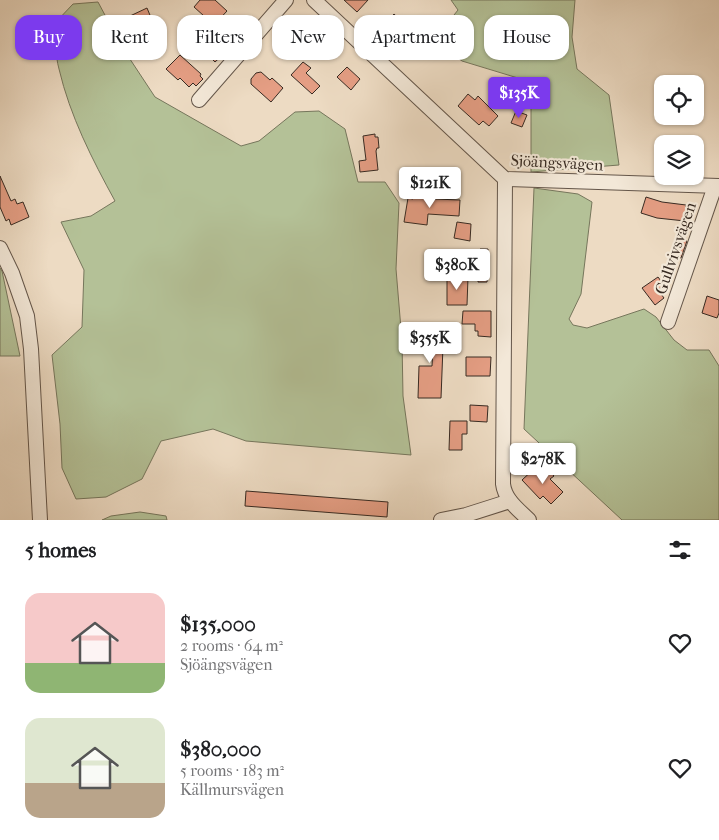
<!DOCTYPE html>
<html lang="en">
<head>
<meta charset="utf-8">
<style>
	body { margin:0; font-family:"IM FELL French Canon",serif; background:#f2f2f2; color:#202124; height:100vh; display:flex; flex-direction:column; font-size:19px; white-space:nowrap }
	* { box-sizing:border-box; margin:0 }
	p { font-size:16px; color:#757577 }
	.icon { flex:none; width:28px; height:28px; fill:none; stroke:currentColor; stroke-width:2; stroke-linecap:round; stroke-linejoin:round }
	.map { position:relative; height:520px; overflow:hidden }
	.sheet { display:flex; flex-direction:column; background:#fff; flex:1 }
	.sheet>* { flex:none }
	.top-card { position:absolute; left:15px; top:15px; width:690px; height:45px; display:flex; gap:10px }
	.buttons { position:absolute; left:654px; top:75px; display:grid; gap:10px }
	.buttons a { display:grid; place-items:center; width:50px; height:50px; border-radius:10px; background:#fff; box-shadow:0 1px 4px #0004; font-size:25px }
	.price { position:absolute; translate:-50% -42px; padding:0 11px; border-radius:5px; background:#fff; color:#222; font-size:16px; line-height:32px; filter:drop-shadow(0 1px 2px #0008) }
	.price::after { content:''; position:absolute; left:50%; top:30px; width:15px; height:11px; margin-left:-8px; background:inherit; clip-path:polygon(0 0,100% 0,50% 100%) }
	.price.current { background:#7c3aed; color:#fff }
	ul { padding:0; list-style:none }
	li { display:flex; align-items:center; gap:15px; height:125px; padding:0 25px }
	li span { display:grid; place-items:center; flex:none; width:140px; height:100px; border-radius:15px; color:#555 }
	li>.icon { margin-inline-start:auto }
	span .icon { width:60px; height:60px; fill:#fffc; stroke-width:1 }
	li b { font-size:21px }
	h2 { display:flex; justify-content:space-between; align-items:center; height:60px; padding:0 25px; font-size:21px }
	.pill { padding:0 18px; border-radius:15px; background:#fff; box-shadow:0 1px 4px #0004; font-size:18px; line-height:45px }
	.pill.current { background:#7c3aed; color:#fff }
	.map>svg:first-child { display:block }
	.green { fill:#b4c197; stroke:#76765c }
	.building { fill:#e59e84; stroke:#372a22 }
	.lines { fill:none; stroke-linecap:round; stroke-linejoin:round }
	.minor-casing { stroke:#64564a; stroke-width:16 }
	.minor { stroke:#f3e8d8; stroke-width:14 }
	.labels { text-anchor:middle; stroke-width:4.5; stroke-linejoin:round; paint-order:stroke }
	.street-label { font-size:16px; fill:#372a22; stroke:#f3e8d8 }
</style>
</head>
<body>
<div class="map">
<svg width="719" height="520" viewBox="0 0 719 520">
	<rect width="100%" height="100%" fill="#eddbc3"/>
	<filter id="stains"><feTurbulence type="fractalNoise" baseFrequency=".004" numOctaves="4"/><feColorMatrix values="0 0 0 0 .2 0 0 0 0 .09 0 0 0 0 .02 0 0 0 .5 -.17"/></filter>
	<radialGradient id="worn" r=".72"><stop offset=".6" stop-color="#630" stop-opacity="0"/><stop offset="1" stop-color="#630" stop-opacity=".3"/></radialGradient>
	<g class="green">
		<polygon points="451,0 575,0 572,37 577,69 609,95 619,165 531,172 531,82 462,61 434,40 458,10"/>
		<path d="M98,2L122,47L155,97L241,146L259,141L295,112L319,111L345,129L358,182H385L399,203L396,269L402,341L403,396L411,455L246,441L213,429L161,441L142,479L106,497L76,499L62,468L60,424L52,355L82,327L84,270L61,222L91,216L115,201C92,159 70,116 59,69C55,55 56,38 55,23L73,4Z"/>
		<polygon points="534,188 578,194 592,202 581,294 569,319 573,325 587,328 644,309 656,317 674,340 687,350 709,350 719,366 719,520 622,520 524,429"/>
		<polygon points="0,268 2,271 20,356 0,356"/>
		<polygon points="140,512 166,516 167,520 102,520 111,516"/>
	</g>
	<g class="building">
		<polygon points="200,0 215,0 227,11 214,25 194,7"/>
		<polygon points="344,0 368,0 357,12"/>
		<polygon points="147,8 152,20 136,28 130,16"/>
		<polygon points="394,14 409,28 395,43 380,29"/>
		<polygon points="318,25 331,37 312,54 302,45"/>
		<polygon points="208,31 227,51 215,62 196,43"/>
		<polygon points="180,55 201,74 200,76 203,79 196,86 193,83 189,87 180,78 178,80 166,69"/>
		<polygon points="303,62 311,68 306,73 320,86 312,94 291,75"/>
		<polygon points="347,67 360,79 351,90 337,77"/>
		<polygon points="261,72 270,80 272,78 283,88 271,102 251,84 251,79 256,73"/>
		<polygon points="468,94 475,100 478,96 498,116 489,126 483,121 479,125 458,106"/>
		<polygon points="516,111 527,115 522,127 511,123"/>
		<polygon points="375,134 375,137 378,137 379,148 377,148 376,151 378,170 360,172 359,161 366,160 363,136"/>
		<polygon points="0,176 11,201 15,199 17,204 23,202 29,217 11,225 9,219 6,221 0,207"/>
		<polygon points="413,197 435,200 435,199 460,200 459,216 428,214 427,225 404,222 408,198 413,199"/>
		<polygon points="646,197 662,202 686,205 685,221 657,218 641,213"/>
		<polygon points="457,222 471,224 470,241 454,238"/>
		<polygon points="680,239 687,241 681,258 671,254 675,243 678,244"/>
		<polygon points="480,249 488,249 487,282 478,282"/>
		<polygon points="447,277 468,277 467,305 447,305"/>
		<polygon points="658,277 664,285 658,290 664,298 655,305 642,288"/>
		<polygon points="707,296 719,300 719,313 717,318 702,313"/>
		<polygon points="463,311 491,311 491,337 478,336 478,331 475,331 475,324 462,324"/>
		<polygon points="403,335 450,336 450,346 443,346 441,398 418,398 419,366 432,366 433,347 403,346"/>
		<polygon points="466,357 491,357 490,376 466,376"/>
		<polygon points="470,405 488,406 487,422 470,421"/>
		<polygon points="450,421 467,421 467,434 462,434 462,450 449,450"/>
		<polygon points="536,467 540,472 546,467 554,476 550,479 563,492 551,504 543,496 540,499 522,480"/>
		<polygon points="246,491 388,502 387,517 245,506"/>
	</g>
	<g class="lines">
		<defs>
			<g id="minor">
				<polyline points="314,0 505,179 719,186"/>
				<polyline points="199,100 286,0"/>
				<path d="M505,179L503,484C505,500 518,509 529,520"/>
				<polyline points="0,248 12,273 27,316 31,349 40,520"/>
				<polyline points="668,322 715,186"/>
				<polyline points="441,520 466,515 510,501"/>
			</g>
		</defs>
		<use href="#minor" class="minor-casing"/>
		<use href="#minor" class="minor"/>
	</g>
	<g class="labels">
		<g class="street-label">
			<text transform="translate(557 162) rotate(3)" y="6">Sjöängsvägen</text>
			<text transform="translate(675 248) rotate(-71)" y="6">Gullvivsvägen</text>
		</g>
	</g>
	<rect width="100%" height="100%" filter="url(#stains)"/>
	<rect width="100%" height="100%" fill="url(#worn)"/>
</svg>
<div class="buttons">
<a><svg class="icon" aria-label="locate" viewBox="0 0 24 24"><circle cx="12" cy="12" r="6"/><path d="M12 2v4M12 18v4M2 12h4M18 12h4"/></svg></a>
<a><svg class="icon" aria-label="layers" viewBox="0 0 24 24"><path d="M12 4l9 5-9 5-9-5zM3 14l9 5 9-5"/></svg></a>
</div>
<b class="price current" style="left:519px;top:119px">$135K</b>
<b class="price" style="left:430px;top:209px">$121K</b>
<b class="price" style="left:457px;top:291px">$380K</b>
<b class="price" style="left:430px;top:364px">$355K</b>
<b class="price" style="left:543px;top:485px">$278K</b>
<div class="top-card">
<a class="pill current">Buy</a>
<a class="pill">Rent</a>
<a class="pill">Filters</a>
<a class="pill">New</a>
<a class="pill">Apartment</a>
<a class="pill">House</a>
</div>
</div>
<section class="sheet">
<h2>5 homes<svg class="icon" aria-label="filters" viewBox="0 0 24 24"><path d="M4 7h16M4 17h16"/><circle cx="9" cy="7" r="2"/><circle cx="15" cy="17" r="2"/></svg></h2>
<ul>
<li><span style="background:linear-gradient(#f6c9c9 70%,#8fb573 0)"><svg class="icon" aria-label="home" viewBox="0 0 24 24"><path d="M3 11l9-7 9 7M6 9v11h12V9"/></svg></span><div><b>$135,000</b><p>2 rooms · 64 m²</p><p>Sjöängsvägen</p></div><svg class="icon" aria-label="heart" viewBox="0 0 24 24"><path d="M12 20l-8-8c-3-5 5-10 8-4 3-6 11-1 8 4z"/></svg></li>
<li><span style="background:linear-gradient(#dfe7d0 65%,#b9a48a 0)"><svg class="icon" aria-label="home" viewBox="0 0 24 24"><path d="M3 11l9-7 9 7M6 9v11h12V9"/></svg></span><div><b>$380,000</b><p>5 rooms · 183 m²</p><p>Källmursvägen</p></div><svg class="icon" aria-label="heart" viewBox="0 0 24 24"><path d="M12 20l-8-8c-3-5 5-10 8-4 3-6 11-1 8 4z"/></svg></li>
</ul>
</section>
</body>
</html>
